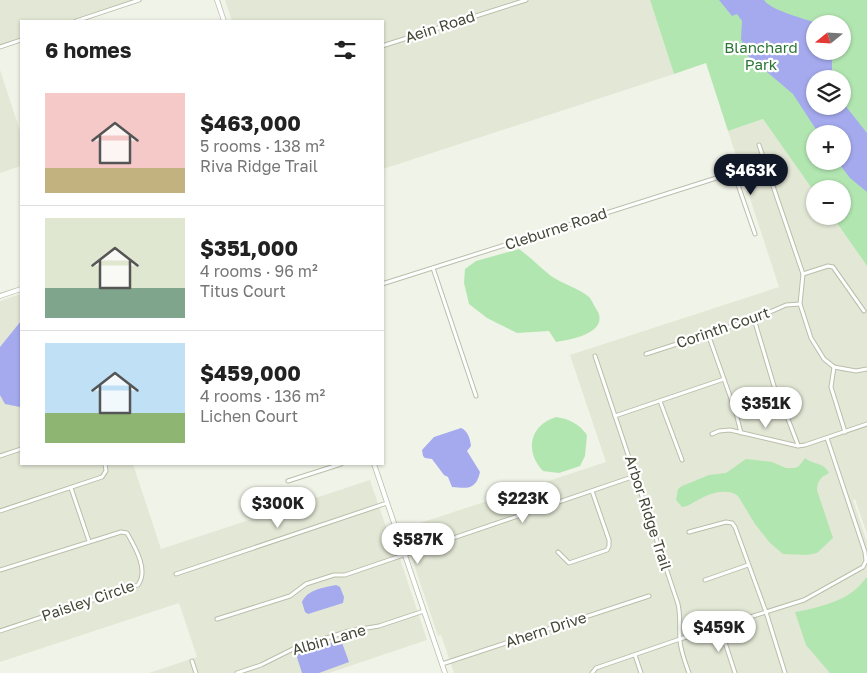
<!DOCTYPE html>
<html lang="en">
<head>
<meta charset="utf-8">
<style>
	body { margin:0; font-family:"Golos Text",sans-serif; background:#f2f2f2; color:#222; height:100vh; display:flex; flex-direction:column; font-size:19px; white-space:nowrap }
	* { box-sizing:border-box; margin:0 }
	p { font-size:16px; color:#767676 }
	.icon { flex:none; width:28px; height:28px; fill:none; stroke:currentColor; stroke-width:2; stroke-linecap:round; stroke-linejoin:round }
	.map { position:relative; flex:1; overflow:hidden }
	.drawer { position:absolute; left:20px; top:20px; width:364px; height:445px; display:flex; flex-direction:column; background:#fff; border-radius:0px; box-shadow:0 1px 4px #0004 }
	.drawer>* { flex:none }
	.needle { width:32px; rotate:252deg }
	.fabs { position:absolute; left:806px; top:15px; display:grid; gap:10px }
	.fabs a { display:grid; place-items:center; width:45px; height:45px; border-radius:50%; background:#fff; box-shadow:0 1px 4px #0004; font-size:25px }
	.price { position:absolute; translate:-50% -42px; padding:0 11px; border-radius:18px; background:#fff; color:#222; font-size:16px; line-height:32px; filter:drop-shadow(0 1px 2px #0008) }
	.price::after { content:''; position:absolute; left:50%; top:30px; width:15px; height:11px; margin-left:-8px; background:inherit; clip-path:polygon(0 0,100% 0,50% 100%) }
	.price.active { background:#111827; color:#fff }
	ul { padding:0; list-style:none }
	li { display:flex; align-items:center; gap:15px; height:125px; padding:0 25px }
	li+li { border-top:1px solid #e0e0e0 }
	li span { display:grid; place-items:center; flex:none; width:140px; height:100px; border-radius:0px; color:#555 }
	li>.icon { margin-inline-start:auto }
	span .icon { width:60px; height:60px; fill:#fffc; stroke-width:1 }
	li b { font-size:21px }
	h2 { display:flex; justify-content:space-between; align-items:center; height:60px; padding:0 25px; font-size:21px }
	.map>svg:first-child { display:block }
	.residential { fill:#e3e7d5 }
	.green { fill:#b2e6b1; fill-rule:evenodd }
	.water { fill:#a5aaee }
	.lines { fill:none; stroke-linecap:round; stroke-linejoin:round }
	.minor-casing { stroke:#babeaa; stroke-width:5 }
	.tertiary-casing { stroke:#babeaa; stroke-width:5.5 }
	.minor { stroke:#fff; stroke-width:3 }
	.tertiary { stroke:#fff; stroke-width:4 }
	.labels { text-anchor:middle; stroke-width:4.5; stroke-linejoin:round; paint-order:stroke }
	.street-label { font-size:15px; fill:#444636; stroke:#fff }
	.park-label { font-size:15px; fill:#2b7636; stroke:#fff }
</style>
</head>
<body>
<div class="map">
<svg width="867" height="673" viewBox="0 0 867 673">
	<rect width="100%" height="100%" fill="#f0f3e7"/>
	<g class="residential">
		<polygon points="0,0 144,0 82,21 21,21 21,42 0,49"/>
		<polygon points="225,0 650,0 674,74 383,169 382,21 232,21"/>
		<polygon points="0,70 21,134 21,166 0,173"/>
		<polygon points="763,119 815,193 815,216 832,216 867,266 867,534 855,499 853,500 867,542 867,673 454,673 441,635 438,636 402,529 606,462 570,355 779,287 728,131"/>
		<polygon points="21,294 21,464 133,464 161,549 370,480 388,533 391,532 427,640 329,673 149,673 197,657 179,603 0,662 0,301"/>
	</g>
	<g class="green">
		<path d="M650,0H867V266L832,216H842V189H815V193L763,119L728,131L706,63L674,74ZM815,24H842V51H815ZM815,79H842V106H815ZM815,134H842V161H815Z"/>
		<path d="M519,249C530,257 540,267 551,276C563,284 578,288 589,297C592,300 594,306 597,310C610,333 570,340 556,342L549,331L517,333L487,318L469,304L464,283L465,269L476,261Z"/>
		<path d="M556,417C570,419 579,424 587,435L585,456L580,466L559,473L543,471C524,451 530,425 556,417Z"/>
		<path d="M805,458C813,465 824,462 829,473C821,477 817,481 817,490L833,538L817,553L807,555L783,554L770,543L755,524L738,496C728,488 710,493 700,499C693,502 690,506 682,507L676,500L678,489L682,486L709,475L726,473L746,459L772,462L786,468H795L799,466Z"/>
		<path d="M867,577V673H830L806,645L795,612C813,609 842,602 856,589C860,586 863,581 867,577Z"/>
	</g>
	<g class="water">
		<path d="M719,0H764C771,11 807,19 819,24H815V51H832V70L837,79H815V106H842L843,97L844,104L867,133V192L850,178L837,161H842V134H819L793,94L748,56L741,39L742,21L737,14L732,16Z"/>
		<polygon points="21,321 21,407 20,407 5,404 0,395 0,347"/>
		<path d="M461,428C468,431 470,438 471,446L467,451L480,472C476,491 466,488 452,487L448,477L444,475L432,459L425,458L423,456L422,450L434,437Z"/>
		<path d="M336,585L340,587L344,597L343,603L308,614L305,612L302,602C308,589 323,588 336,585Z"/>
		<polygon points="341,640 349,662 319,673 302,673 296,654"/>
	</g>
	<g class="lines">
		<defs>
			<g id="minor">
				<polyline points="76,21 139,0"/>
				<polyline points="382,46 526,0"/>
				<polyline points="0,47 21,40"/>
				<polyline points="759,145 803,274 800,304 811,338 824,359 834,367 856,371 867,369"/>
				<polyline points="433,268 476,396"/>
				<polyline points="803,274 828,266 833,267 864,311"/>
				<polyline points="382,284 729,174 736,179 755,234"/>
				<polyline points="754,319 777,396 783,406 798,445"/>
				<polyline points="708,334 736,413 741,433"/>
				<polyline points="646,354 754,319 786,305 800,304"/>
				<path d="M595,356L678,604C681,617 679,628 680,641C681,652 685,662 689,673"/>
				<polyline points="834,367 831,387 845,432"/>
				<polyline points="660,401 682,460"/>
				<polyline points="615,416 724,379"/>
				<polyline points="712,434 719,431 730,430 798,446 805,445 867,424"/>
				<polyline points="0,456 21,449"/>
				<polyline points="288,481 341,464"/>
				<polyline points="71,488 89,541"/>
				<polyline points="0,511 102,477 106,471 105,464"/>
				<polyline points="689,532 726,522 732,523 735,527 766,612 785,673"/>
				<polyline points="558,552 569,563 607,550 609,546 609,540 592,491"/>
				<path d="M0,570L121,532L127,533C135,547 149,570 138,585L0,631"/>
				<polyline points="176,574 387,503"/>
				<polyline points="705,580 748,565"/>
				<polyline points="217,619 290,596 306,584 334,575 345,575 635,476"/>
				<polyline points="720,627 735,673"/>
				<polyline points="635,655 641,673"/>
				<polyline points="192,661 196,673"/>
				<polyline points="442,664 649,596"/>
				<polyline points="237,673 261,665 295,648 349,631 379,626 424,611"/>
				<polyline points="592,673 596,668 680,639 804,600 863,567 866,561 865,552 827,438"/>
			</g>
			<g id="tertiary">
				<polyline points="217,0 224,21"/>
				<polyline points="0,296 21,289"/>
				<polyline points="374,464 445,673"/>
			</g>
		</defs>
		<use href="#minor" class="minor-casing"/>
		<use href="#tertiary" class="tertiary-casing"/>
		<use href="#minor" class="minor"/>
		<use href="#tertiary" class="tertiary"/>
	</g>
	<g class="labels">
		<g class="street-label">
			<text transform="translate(440 27) rotate(-18)" y="5">Aein Road</text>
			<text transform="translate(556 229) rotate(-18)" y="5">Cleburne Road</text>
			<text transform="translate(723 328) rotate(-19)" y="5">Corinth Court</text>
			<text transform="translate(648 513) rotate(72)" y="5">Arbor Ridge Trail</text>
			<text transform="translate(88 601) rotate(-19)" y="5">Paisley Circle</text>
			<text transform="translate(546 630) rotate(-18)" y="5">Ahern Drive</text>
			<text transform="translate(329 640) rotate(-16)" y="5">Albin Lane</text>
		</g>
		<g class="park-label">
			<text x="761" y="53">Blanchard<tspan x="761" dy="17">Park</tspan></text>
		</g>
	</g>
</svg>
<div class="fabs">
<a><svg class="needle" viewBox="-14 -14 28 28"><path d="M0-13l5 13h-10z" fill="#e53935"/><path d="M0 13l5-13h-10z" fill="#767676"/></svg></a>
<a><svg class="icon" aria-label="layers" viewBox="0 0 24 24"><path d="M12 4l9 5-9 5-9-5zM3 14l9 5 9-5"/></svg></a>
<a>+</a>
<a>−</a>
</div>
<b class="price active" style="left:751px;top:196px">$463K</b>
<b class="price" style="left:766px;top:429px">$351K</b>
<b class="price" style="left:523px;top:524px">$223K</b>
<b class="price" style="left:278px;top:529px">$300K</b>
<b class="price" style="left:418px;top:565px">$587K</b>
<b class="price" style="left:719px;top:653px">$459K</b>
<section class="drawer">
<h2>6 homes<svg class="icon" aria-label="filters" viewBox="0 0 24 24"><path d="M4 7h16M4 17h16"/><circle cx="9" cy="7" r="2"/><circle cx="15" cy="17" r="2"/></svg></h2>
<ul>
<li><span style="background:linear-gradient(#f6c9c9 75%,#c2b280 0)"><svg class="icon" aria-label="home" viewBox="0 0 24 24"><path d="M3 11l9-7 9 7M6 9v11h12V9"/></svg></span><div><b>$463,000</b><p>5 rooms · 138 m²</p><p>Riva Ridge Trail</p></div></li>
<li><span style="background:linear-gradient(#dfe7d0 70%,#7fa58c 0)"><svg class="icon" aria-label="home" viewBox="0 0 24 24"><path d="M3 11l9-7 9 7M6 9v11h12V9"/></svg></span><div><b>$351,000</b><p>4 rooms · 96 m²</p><p>Titus Court</p></div></li>
<li><span style="background:linear-gradient(#bfe0f5 70%,#8fb573 0)"><svg class="icon" aria-label="home" viewBox="0 0 24 24"><path d="M3 11l9-7 9 7M6 9v11h12V9"/></svg></span><div><b>$459,000</b><p>4 rooms · 136 m²</p><p>Lichen Court</p></div></li>
</ul>
</section>
</div>
</body>
</html>
